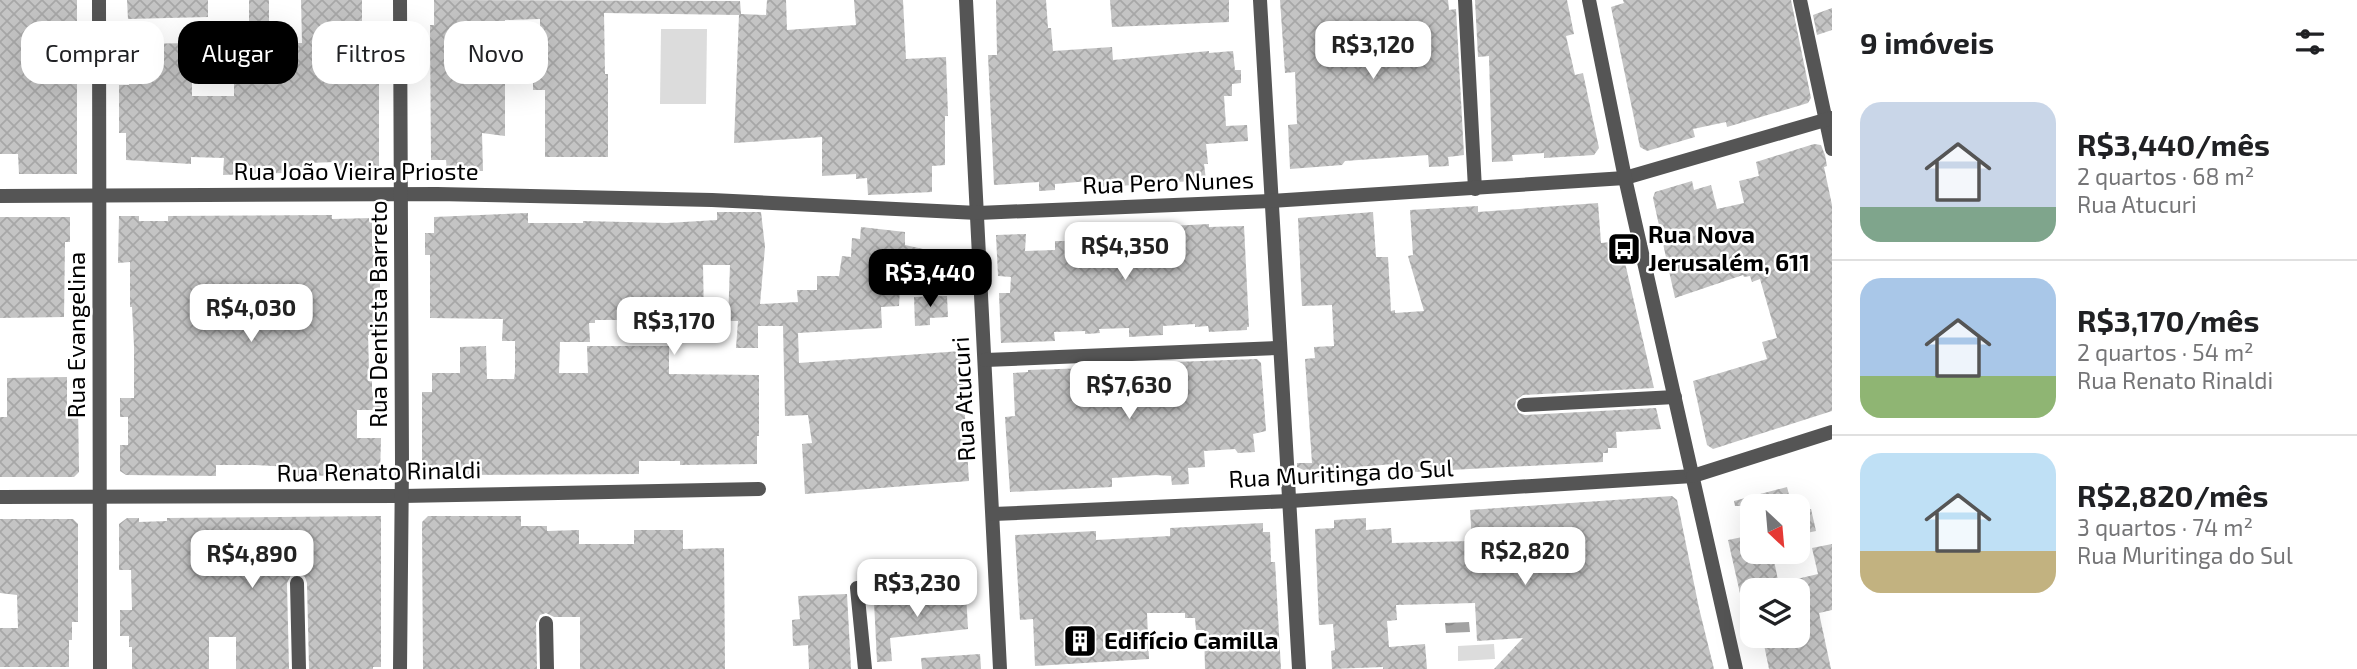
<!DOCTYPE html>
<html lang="pt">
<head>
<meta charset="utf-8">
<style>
	body { margin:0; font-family:"Exo 2",sans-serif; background:#f2f2f2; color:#202124; height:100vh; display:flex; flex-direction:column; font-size:26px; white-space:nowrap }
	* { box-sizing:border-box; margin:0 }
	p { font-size:23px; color:#757577 }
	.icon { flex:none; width:38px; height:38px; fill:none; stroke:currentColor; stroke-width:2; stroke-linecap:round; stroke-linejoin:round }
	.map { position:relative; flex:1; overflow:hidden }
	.side { display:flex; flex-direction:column; background:#fff; width:525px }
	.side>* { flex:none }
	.banner { position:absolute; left:21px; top:21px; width:665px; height:63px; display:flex; gap:14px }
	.needle { width:46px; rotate:154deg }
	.controls { position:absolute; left:1740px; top:494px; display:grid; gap:14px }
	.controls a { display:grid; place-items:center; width:70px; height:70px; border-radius:14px; background:#fff; box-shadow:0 7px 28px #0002; font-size:35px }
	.price { position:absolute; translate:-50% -60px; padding:0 16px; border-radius:14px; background:#fff; color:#222; font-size:23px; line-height:46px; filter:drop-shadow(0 2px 4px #0008) }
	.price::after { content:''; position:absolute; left:50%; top:42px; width:21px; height:16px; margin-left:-10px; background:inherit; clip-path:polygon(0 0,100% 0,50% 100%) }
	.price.active { background:#000; color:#fff }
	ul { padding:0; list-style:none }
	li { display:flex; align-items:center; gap:21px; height:175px; padding:0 28px }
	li+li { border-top:2px solid #e0e0e0 }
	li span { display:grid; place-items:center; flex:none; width:196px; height:140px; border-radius:21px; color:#555 }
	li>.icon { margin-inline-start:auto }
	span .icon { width:84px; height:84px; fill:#fffc; stroke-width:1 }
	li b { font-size:30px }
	h2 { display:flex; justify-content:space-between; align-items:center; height:84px; padding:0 28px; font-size:30px }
	.chip { padding:0 24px; border-radius:21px; background:#fff; box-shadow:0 7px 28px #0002; font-size:24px; line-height:63px }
	.chip.active { background:#000; color:#fff }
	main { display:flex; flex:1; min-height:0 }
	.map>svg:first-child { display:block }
	.green { fill:#dcdcdc }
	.water { fill:url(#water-waves) }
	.building { fill:url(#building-cross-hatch) }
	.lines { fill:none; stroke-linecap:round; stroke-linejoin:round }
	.minor { stroke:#555; stroke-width:14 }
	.tertiary { stroke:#555; stroke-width:14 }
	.labels { text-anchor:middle; stroke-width:5; stroke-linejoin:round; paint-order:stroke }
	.street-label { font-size:24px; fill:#000; stroke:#fff }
	.poi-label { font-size:24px; font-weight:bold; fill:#000; stroke:#fff; text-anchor:start }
</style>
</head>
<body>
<main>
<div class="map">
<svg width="1832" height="669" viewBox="0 0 1832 669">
	<defs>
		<pattern id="water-waves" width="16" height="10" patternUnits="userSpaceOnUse" patternTransform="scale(1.75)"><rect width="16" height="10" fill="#a3a3a3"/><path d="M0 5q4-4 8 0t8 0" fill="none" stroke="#8b8b8b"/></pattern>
		<pattern id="building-cross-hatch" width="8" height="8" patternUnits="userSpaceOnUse" patternTransform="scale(1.75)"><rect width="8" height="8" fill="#c4c4c4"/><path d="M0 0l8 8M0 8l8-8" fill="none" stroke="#a7a7a7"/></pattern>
	</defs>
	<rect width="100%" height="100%" fill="#fff"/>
	<g class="green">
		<polygon points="661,29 707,29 706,104 660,104"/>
		<polygon points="1494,644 1495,659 1458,661 1458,646"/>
	</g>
	<polygon class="water" points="1469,622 1470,632 1446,633 1445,623"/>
	<g class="building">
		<polygon points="0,0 77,0 77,174 19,174 18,154 0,154"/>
		<polygon points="127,0 208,0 208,17 128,19"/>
		<polygon points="249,0 269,0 269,43 302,43 301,0 362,0 362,42 379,42 379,172 335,172 335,162 308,163 308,172 223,175 224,158 191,157 191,164 126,160 126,133 119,133 119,85 129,85 129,44 197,43 197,69 192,69 192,96 234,96 234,65 249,65"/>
		<polygon points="434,0 740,1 741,14 766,15 767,0 786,0 787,30 856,25 854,0 903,0 906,59 946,57 948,116 945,116 945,165 932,166 932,192 868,195 867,178 856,179 856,174 822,176 822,137 734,143 739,15 604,13 605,74 608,74 608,157 545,157 545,90 533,90 533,58 540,58 540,19 505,20 505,136 482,133 483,171 447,171 446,160 431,160 430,25 434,25"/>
		<polygon points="996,0 1046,0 1048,28 1051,28 1053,51 1112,47 1113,60 1209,51 1209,53 1233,51 1235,70 1241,70 1241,83 1232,84 1232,96 1224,96 1226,126 1247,125 1248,141 1206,144 1208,164 1204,164 1206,180 1089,188 1089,181 1055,184 1055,190 1039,191 1039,182 994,185 988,55 997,55"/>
		<polygon points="1110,0 1229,0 1229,22 1112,27"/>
		<polygon points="1280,0 1448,0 1449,10 1456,9 1464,155 1448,157 1449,166 1429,167 1428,155 1345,161 1342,165 1290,169 1288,125 1297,124 1295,72 1285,73"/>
		<polygon points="1475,0 1567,0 1574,34 1566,36 1575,75 1583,73 1599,148 1594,155 1544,158 1544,153 1512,155 1513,161 1492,162 1489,56 1478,57"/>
		<polygon points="1623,0 1791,0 1811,98 1808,103 1727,127 1726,122 1693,129 1695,137 1647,151 1640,147 1611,7 1624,3"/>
		<polygon points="1832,8 1832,30 1817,35 1813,15"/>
		<polygon points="1814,144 1821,145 1825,155 1827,166 1824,167 1832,205 1832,411 1713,449 1707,445 1693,381 1767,359 1762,342 1777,338 1760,279 1752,282 1750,276 1744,277 1743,275 1675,298 1653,198 1655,192 1692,181 1694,190 1711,185 1717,209 1744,203 1739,181 1759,176 1756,162"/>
		<polygon points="1598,203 1601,243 1620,241 1654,388 1523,395 1516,400 1515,406 1519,413 1525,415 1656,408 1661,429 1616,432 1617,448 1608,448 1608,453 1603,453 1603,462 1394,473 1393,464 1337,469 1338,476 1319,477 1297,467 1297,463 1312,463 1305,359 1315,358 1314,347 1334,346 1332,305 1302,306 1298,218 1373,212 1376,257 1388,257 1391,311 1395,310 1395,313 1424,311 1408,256 1413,255 1410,210 1478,206 1478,212"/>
		<polygon points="717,212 761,212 765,247 760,304 798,302 797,290 817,290 817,276 839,276 842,256 851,257 852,238 860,239 861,227 905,232 905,245 923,249 922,271 901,269 899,306 881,307 882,328 798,333 799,363 961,351 969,481 805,494 802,444 812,443 808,415 785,416 783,326 758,326 758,348 736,348 738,321 728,321 730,265 703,265 704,320 595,320 595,323 589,323 590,342 560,342 559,373 588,373 587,346 669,346 669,374 759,375 759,436 757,436 757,464 680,465 680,461 639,461 639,474 444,475 444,472 432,472 422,468 422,392 432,392 432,373 460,373 460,347 486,346 487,379 514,379 515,372 515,341 502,341 503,319 430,318 430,255 425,255 425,233 434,233 434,217 528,213 528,223 583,223 583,221 667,223 717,220"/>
		<polygon points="332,215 332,219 372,218 372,246 380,246 380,331 372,332 372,335 368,335 369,370 372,376 372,392 381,392 381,410 357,410 357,438 381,438 380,475 292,476 292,467 255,465 216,465 216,476 126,475 120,471 120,445 128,445 128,417 120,417 120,398 134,398 134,346 132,307 130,307 130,262 118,263 119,216 139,216 139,221 168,221 168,216"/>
		<polygon points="0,217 70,217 70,242 65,242 64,317 0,318"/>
		<polygon points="1209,224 1209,227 1244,226 1249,327 1247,327 1247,330 1209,332 1208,326 1195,327 1195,324 1163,326 1163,335 1129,337 1129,328 1099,329 1100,333 1085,334 1085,331 1054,332 1055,341 1001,343 999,293 1010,293 1011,277 998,276 996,235 1026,234 1025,251 1055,250 1055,241 1069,241 1069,231"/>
		<polygon points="947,296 948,317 930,318 930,325 915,326 914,297"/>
		<polygon points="1257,359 1261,363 1266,431 1253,434 1255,452 1238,453 1235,449 1204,451 1205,467 1188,468 1189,484 1172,485 1171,476 1156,475 1112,478 1112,487 1010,492 1005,417 1015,416 1013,373 1028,372 1028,370 1090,368 1090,365"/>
		<polygon points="67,377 67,405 78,405 79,472 74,477 0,477 0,417 7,417 7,378"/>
		<polygon points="1787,487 1792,506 1735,506 1734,501"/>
		<polygon points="1672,496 1677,500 1699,608 1714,669 1494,669 1523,638 1477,641 1475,603 1396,605 1397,620 1387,621 1389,647 1425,644 1427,669 1383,669 1383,667 1332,669 1331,651 1335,650 1333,624 1319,625 1315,529 1334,528 1334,520 1366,518 1366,530 1391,528 1392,543 1472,541 1470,510"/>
		<polygon points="1811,509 1816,531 1797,535 1797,512"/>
		<polygon points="381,516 381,667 373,667 373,669 309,669 307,583 305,577 297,573 291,575 287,583 289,669 236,669 236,637 209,637 209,669 132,669 132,647 129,647 129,636 120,636 120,610 132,610 131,570 119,570 119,524 127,518 139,518 139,522 167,521 167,518"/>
		<polygon points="428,516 521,516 521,526 547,526 547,531 579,530 579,544 634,544 634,530 683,530 683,549 724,548 725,669 580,669 580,617 554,617 546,613 540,615 536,623 537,669 423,669 422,522"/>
		<polygon points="0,519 73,519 78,524 78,622 72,622 72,640 69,640 69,667 0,667 0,628 18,628 17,595 0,593"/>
		<polygon points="1263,523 1263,532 1270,532 1271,562 1275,562 1281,669 1205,669 1204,630 1196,630 1195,618 1185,618 1185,613 1147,613 1149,659 1035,666 1033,619 1020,620 1015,535 1096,531 1096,540 1170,536 1170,528"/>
		<polygon points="1752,535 1752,551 1772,551 1780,590 1752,590 1752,620 1746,620 1728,540"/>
		<polygon points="1832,544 1832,610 1819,613 1831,669 1769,669 1762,635 1789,635 1790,639 1797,639 1797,579 1818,574 1812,548"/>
		<polygon points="847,594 851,669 809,669 808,645 793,646 792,620 800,619 798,596"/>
		<polygon points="966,594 968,629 890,638 892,661 877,662 874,601"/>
		<polygon points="980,654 981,669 922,669 921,658"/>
	</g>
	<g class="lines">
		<g class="minor">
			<polyline points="99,0 100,669"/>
			<polyline points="966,0 1000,669"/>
			<polyline points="1260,0 1299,669"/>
			<polyline points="1465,0 1475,189"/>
			<polyline points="1800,0 1832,149"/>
			<polyline points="0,196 437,194 712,200 978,213 1271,201 1625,178 1832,118"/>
			<polyline points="985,360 1279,348"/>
			<polyline points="1524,405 1675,397"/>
			<polyline points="0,497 402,496 759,489"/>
			<polyline points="993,514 1290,501 1693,476"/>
			<polyline points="297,583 299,669"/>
			<polyline points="857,588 865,669"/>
			<polyline points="546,623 547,669"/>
			<polyline points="400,669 402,463 400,0"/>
		</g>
		<g class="tertiary">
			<polyline points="1589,0 1625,178 1736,669"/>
			<polyline points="1693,476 1832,432"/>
		</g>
	</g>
	<defs>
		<symbol id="bus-square" viewBox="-11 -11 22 22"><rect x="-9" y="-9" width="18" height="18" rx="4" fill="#000" stroke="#fff"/><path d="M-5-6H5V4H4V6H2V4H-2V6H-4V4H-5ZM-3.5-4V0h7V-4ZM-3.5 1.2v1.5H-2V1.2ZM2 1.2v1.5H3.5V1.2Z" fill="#fff"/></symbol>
		<symbol id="building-square" viewBox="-11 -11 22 22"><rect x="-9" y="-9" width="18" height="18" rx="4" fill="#000" stroke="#fff"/><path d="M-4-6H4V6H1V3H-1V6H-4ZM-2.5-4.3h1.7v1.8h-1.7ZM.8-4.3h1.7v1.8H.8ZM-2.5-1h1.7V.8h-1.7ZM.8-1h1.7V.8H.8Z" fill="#fff"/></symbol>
	</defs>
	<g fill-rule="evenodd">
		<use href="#bus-square" x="1605" y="230" width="38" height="38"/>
		<use href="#building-square" x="1061" y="622" width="38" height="38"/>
	</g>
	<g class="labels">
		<g class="street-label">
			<text x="356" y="180">Rua João Vieira Prioste</text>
			<text transform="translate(1168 183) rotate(-2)" y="8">Rua Pero Nunes</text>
			<text transform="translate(379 314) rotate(-90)" y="8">Rua Dentista Barreto</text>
			<text transform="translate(77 335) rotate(-90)" y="8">Rua Evangelina</text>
			<text transform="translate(964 399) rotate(-93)" y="8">Rua Atucuri</text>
			<text transform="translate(379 472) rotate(-1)" y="8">Rua Renato Rinaldi</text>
			<text transform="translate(1341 474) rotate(-3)" y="8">Rua Muritinga do Sul</text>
		</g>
		<g class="poi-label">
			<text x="1648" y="243">Rua Nova<tspan x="1648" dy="28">Jerusalém, 611</tspan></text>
			<text x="1104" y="649">Edifício Camilla</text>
		</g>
	</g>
</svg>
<div class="controls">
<a><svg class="needle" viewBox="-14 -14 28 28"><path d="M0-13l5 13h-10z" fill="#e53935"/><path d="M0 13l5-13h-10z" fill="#757577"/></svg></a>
<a><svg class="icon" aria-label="layers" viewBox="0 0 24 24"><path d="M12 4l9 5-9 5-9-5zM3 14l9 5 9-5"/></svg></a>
</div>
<b class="price" style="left:1373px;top:81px">R$3,120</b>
<b class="price" style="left:1125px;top:282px">R$4,350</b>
<b class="price active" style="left:930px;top:309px">R$3,440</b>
<b class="price" style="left:251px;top:344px">R$4,030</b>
<b class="price" style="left:674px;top:357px">R$3,170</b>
<b class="price" style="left:1129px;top:421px">R$7,630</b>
<b class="price" style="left:1525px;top:587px">R$2,820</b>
<b class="price" style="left:252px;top:590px">R$4,890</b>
<b class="price" style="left:917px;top:619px">R$3,230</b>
<div class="banner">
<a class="chip">Comprar</a>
<a class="chip active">Alugar</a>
<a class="chip">Filtros</a>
<a class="chip">Novo</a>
</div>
</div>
<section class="side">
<h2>9 imóveis<svg class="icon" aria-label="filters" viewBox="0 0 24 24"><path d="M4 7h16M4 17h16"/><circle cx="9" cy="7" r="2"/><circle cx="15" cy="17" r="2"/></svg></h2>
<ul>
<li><span style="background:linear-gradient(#c9d6e8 75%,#7fa58c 0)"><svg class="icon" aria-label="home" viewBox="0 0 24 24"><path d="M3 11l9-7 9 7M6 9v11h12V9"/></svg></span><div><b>R$3,440/mês</b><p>2 quartos · 68 m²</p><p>Rua Atucuri</p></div></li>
<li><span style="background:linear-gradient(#a9c7e8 70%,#8fb573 0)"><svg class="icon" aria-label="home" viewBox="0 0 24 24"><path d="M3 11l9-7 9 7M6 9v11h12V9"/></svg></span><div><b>R$3,170/mês</b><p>2 quartos · 54 m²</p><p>Rua Renato Rinaldi</p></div></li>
<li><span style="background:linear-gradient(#bfe0f5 70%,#c2b280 0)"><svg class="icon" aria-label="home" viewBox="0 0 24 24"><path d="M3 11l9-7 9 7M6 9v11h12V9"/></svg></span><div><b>R$2,820/mês</b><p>3 quartos · 74 m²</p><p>Rua Muritinga do Sul</p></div></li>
</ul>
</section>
</main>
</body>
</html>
